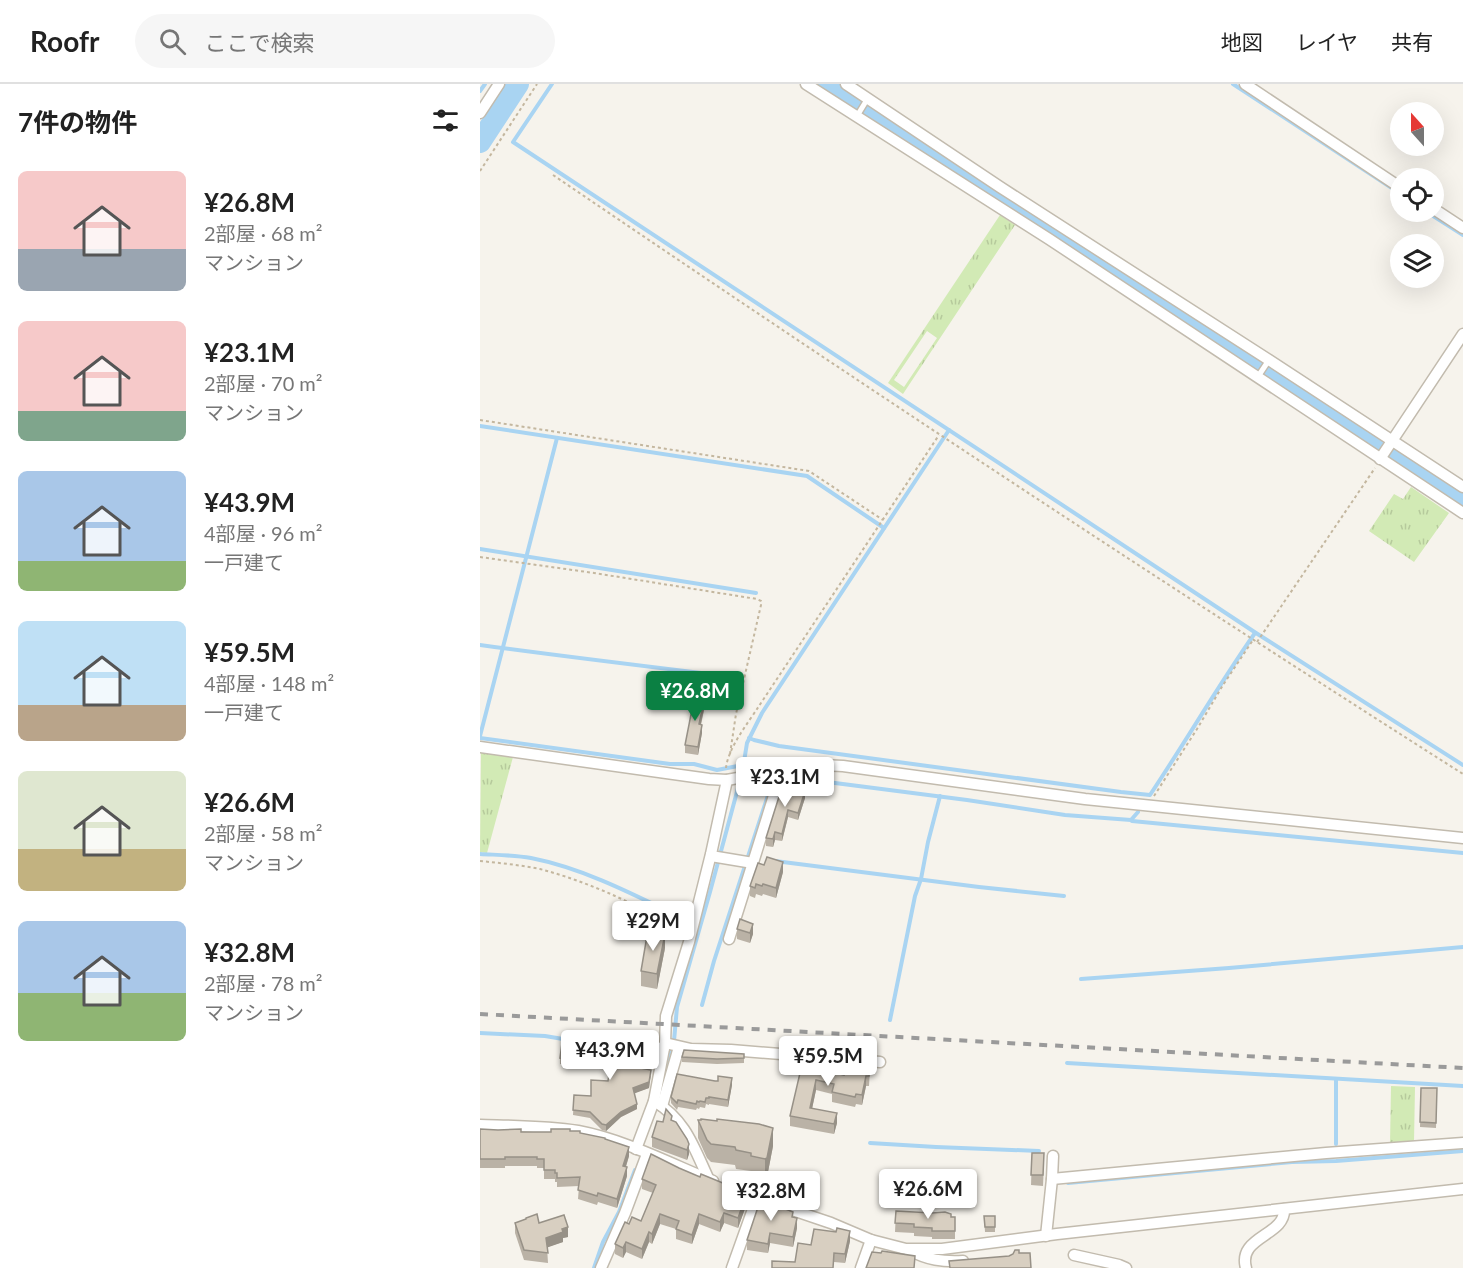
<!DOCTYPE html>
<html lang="ja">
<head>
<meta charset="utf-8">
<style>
	body { margin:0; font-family:Lato,"Noto Sans JP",sans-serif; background:#f6f6f6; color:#222; height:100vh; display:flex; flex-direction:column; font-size:22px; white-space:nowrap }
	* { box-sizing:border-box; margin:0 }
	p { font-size:20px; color:#767676 }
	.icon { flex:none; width:33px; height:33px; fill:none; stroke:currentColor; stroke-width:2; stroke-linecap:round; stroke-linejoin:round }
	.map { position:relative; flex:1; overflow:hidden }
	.drawer { display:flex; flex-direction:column; background:#fff; width:480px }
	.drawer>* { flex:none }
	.needle { width:39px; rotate:339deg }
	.controls { position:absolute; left:910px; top:18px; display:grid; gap:12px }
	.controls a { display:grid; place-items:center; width:54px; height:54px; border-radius:50%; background:#fff; box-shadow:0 6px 24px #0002; font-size:30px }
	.price { position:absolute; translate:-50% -51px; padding:0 14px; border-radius:6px; background:#fff; color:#222; font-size:20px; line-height:39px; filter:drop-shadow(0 2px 3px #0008) }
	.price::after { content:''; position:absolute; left:50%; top:36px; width:18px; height:14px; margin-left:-9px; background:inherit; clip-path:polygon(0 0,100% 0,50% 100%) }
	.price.on { background:#0b8043; color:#fff }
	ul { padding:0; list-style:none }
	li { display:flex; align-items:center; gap:18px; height:150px; padding:0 18px }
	li span { display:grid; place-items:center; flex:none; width:168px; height:120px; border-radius:9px; color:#555 }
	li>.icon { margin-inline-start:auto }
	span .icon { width:72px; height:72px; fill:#fffc; stroke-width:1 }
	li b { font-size:26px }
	h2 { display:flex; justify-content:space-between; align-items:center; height:72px; padding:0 18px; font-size:26px }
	header { display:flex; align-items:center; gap:36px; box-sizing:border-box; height:84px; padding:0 30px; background:#fff; border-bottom:2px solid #e0e0e0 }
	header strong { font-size:28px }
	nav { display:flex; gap:33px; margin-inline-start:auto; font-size:21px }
	.search { width:420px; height:54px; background:#f6f6f6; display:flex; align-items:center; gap:15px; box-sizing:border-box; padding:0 21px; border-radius:33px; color:#767676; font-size:22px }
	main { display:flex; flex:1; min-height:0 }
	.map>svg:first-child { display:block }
	.grass { fill:url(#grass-tufts); fill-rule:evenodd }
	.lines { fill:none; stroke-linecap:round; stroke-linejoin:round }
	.stream { stroke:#a9d4f2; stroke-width:4 }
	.river { stroke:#a9d4f2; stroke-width:22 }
	.service-casing { stroke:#c2bbae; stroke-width:8 }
	.minor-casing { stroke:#c2bbae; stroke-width:13 }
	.path { stroke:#c4b79f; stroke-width:2; stroke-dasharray:3 3; stroke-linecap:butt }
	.service { stroke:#fff; stroke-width:5 }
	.minor { stroke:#fff; stroke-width:10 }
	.rail { stroke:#9a9a9a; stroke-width:4; stroke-dasharray:8 8; stroke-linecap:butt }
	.wall { fill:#bab2a6 }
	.shaded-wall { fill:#979187 }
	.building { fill:#d8cfc1; stroke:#979187; stroke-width:1.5 }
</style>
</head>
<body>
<header>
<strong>Roofr</strong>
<div class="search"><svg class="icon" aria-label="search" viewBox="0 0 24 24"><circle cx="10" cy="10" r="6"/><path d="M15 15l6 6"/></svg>ここで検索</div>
<nav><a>地図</a><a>レイヤ</a><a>共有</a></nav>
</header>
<main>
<section class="drawer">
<h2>7件の物件<svg class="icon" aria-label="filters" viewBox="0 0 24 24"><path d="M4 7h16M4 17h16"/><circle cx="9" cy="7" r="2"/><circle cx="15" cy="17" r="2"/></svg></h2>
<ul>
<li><span style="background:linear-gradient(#f6c9c9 65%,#9aa5b1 0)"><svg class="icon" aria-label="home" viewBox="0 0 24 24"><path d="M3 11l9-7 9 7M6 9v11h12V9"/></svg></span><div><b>¥26.8M</b><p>2部屋 · 68 m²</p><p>マンション</p></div></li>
<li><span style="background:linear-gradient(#f6c9c9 75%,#7fa58c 0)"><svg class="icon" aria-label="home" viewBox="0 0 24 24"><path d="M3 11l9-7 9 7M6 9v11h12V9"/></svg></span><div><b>¥23.1M</b><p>2部屋 · 70 m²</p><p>マンション</p></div></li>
<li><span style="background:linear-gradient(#a9c7e8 75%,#8fb573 0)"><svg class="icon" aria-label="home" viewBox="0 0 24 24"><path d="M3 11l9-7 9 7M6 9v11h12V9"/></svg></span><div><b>¥43.9M</b><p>4部屋 · 96 m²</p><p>一戸建て</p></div></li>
<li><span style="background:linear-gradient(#bfe0f5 70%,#b9a48a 0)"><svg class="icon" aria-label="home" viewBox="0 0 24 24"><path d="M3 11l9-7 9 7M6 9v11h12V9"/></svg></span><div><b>¥59.5M</b><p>4部屋 · 148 m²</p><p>一戸建て</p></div></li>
<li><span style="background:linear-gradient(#dfe7d0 65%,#c2b280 0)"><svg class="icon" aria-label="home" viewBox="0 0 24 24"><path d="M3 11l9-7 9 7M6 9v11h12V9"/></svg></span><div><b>¥26.6M</b><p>2部屋 · 58 m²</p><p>マンション</p></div></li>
<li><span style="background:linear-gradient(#a9c7e8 60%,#8fb573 0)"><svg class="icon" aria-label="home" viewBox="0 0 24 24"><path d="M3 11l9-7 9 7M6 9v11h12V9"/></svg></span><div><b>¥32.8M</b><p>2部屋 · 78 m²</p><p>マンション</p></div></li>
</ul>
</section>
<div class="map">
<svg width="983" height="1184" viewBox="0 0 983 1184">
	<defs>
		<pattern id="grass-tufts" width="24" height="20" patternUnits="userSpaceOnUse" patternTransform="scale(1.5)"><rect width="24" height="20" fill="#d2eab5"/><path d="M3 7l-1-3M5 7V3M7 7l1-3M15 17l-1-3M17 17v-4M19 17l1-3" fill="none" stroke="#b6ca9c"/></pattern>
	</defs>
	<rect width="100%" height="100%" fill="#f6f3ec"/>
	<g class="grass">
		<path d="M520,131L535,141L423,310L408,299ZM447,247L457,254L424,303L414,296Z"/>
		<polygon points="931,403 969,429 934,478 889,447 914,410 923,415"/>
		<polygon points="1,668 33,673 7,769 0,768"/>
		<polygon points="911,1002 935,1003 934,1058 910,1061"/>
	</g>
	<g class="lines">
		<g class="stream">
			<polyline points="72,0 33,58 776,549 983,681"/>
			<polyline points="753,0 921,110"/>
			<polyline points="0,7 5,0"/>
			<polyline points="947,128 983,151"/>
			<polyline points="0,342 327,392 404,444"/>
			<polyline points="0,465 276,509"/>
			<path d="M0,561C73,571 147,580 221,589L238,592L242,597"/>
			<polyline points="0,652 77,354"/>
			<polyline points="0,654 190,680 214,680 237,686 263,681"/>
			<path d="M269,654L274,656L299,662L641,708L670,711C706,657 738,602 775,549"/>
			<polyline points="263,684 267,659 282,629 469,346"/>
			<polyline points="652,737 983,769"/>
			<path d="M0,770C17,771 34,771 51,774C102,784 151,809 198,832"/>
			<polyline points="295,777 499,803 584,812"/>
			<polyline points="601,895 749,884 983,863"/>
			<path d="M222,921L234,877L292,699C302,694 313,694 324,695L487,716L585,731L651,736L658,728"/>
			<polyline points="410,936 435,812 441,795 448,758 460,712"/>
			<polyline points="0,949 65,952 83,955"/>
			<polyline points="587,979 983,1002"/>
			<polyline points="856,995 856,1060"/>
			<polyline points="183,996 190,966 194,957 197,923 230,808 258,704"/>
			<polyline points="390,1059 456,1063 559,1067"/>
			<polyline points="588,1099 812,1078 856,1077 983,1067"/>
			<polyline points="114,1184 123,1158 139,1128 155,1086"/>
		</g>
		<g class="river">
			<polyline points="347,0 983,417"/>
			<polyline points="0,58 38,0"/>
		</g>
		<defs>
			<g id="service">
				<polyline points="377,32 388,14"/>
				<polyline points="777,294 789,276"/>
			</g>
			<g id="minor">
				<polyline points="326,0 569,155 983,429"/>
				<polyline points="366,0 520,103 789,276 983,403"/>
				<polyline points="765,0 921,104"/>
				<polyline points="0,29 19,0"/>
				<polyline points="954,125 983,144"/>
				<polyline points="900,375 983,250"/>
				<polyline points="0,663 229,695 247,696 316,683 341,681 363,682 605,715 983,754"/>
				<polyline points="231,772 273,779"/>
				<polyline points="249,855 297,702"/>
				<polyline points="185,959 211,965 251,966 400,978"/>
				<polyline points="97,962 133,963 138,961 184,964"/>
				<path d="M174,1017C206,1036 214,1064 229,1096"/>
				<polyline points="182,1022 199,963"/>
				<path d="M0,1041C32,1042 66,1042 98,1047C145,1056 189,1079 233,1097"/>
				<polyline points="156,1065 174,1017 185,959 186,932 209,858 231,770 247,696"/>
				<polyline points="572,1095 846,1069 983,1059"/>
				<polyline points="256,1107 351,1139 391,1156 426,1165 462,1165 577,1150 983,1105"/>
				<polyline points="566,1152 572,1095 573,1072"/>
				<path d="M429,1166C448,1176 462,1178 483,1177"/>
				<polyline points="594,1171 639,1181 646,1184"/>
				<polyline points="121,1184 145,1129 167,1070"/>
				<polyline points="252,1184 277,1114"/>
				<polyline points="381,1184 391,1156"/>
				<path d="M766,1184C757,1152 806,1152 804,1125"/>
			</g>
		</defs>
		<use href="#service" class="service-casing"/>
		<use href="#minor" class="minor-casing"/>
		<g class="path">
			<polyline points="0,87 57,0"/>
			<path d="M73,91C373,295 676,495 983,690"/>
			<polyline points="0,336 329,387 403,436"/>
			<polyline points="0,473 114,489 277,515 281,517 281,521 256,630 250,670"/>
			<polyline points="777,558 895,384"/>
			<path d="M246,684C248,664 268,639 279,622L459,351"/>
			<polyline points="674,712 717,645 743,601 773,556"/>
			<path d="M0,777C20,779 40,781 60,785C94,794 129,808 160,824C174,831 186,841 200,848"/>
		</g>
		<use href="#service" class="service"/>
		<use href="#minor" class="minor"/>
		<polyline class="rail" points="0,930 983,984"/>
	</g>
	<g class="wall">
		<polygon points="225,621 221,641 222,649 218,671 205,669 205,661"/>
		<polygon points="303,700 325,714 318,736 308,733 302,757 295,756 293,763 286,762 286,754"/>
		<polygon points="303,788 296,814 283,810 282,812 276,810 275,814 270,812 270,802"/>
		<polygon points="257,845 273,850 270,859 257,855"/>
		<polygon points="185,864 177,905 161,902 161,887"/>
		<polygon points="97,964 166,973 166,979 162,978 161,984 171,992 169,1004 154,1009 157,1025 141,1033 126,1047 122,1046 110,1034 93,1031 94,1011 111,1012 128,997 130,981 109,980 109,984 80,980 80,974"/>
		<polygon points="264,970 264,979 237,980 202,978 202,973"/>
		<polygon points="339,985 364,991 390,985 389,1002 386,1002 382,1021 376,1020 375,1023 352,1018 352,1010 336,1006 332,1025 357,1039 354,1050 310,1042 310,1032"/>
		<polygon points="252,1001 248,1023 229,1020 229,1021 226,1020 225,1024 220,1023 219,1025 217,1024 216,1026 198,1023 197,1026 191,1019 191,1013"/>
		<polygon points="941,1004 957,1004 956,1044 940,1043"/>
		<polygon points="192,1036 209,1070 207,1076 172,1063 172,1053 183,1038"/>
		<polygon points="218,1036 293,1062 287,1093 285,1093 271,1091 271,1087 256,1085 255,1081 231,1078 227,1074 218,1054"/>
		<polygon points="0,1045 41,1048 71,1048 90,1047 125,1055 149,1072 146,1083 147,1092 137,1124 118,1118 117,1121 98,1115 99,1102 77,1103 77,1098 75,1098 75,1095 64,1095 64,1084 57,1084 57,1082 25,1082 25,1084 0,1084"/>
		<polygon points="552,1069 564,1079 563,1102 551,1101"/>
		<polygon points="162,1095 267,1119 258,1144 244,1139 240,1148 219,1140 212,1160 196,1155 196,1145 180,1140 172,1160 169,1158 162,1175 146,1168 143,1174 135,1170 135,1160 149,1140 161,1137 173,1109 162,1105"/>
		<polygon points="297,1121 313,1133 317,1144 313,1163 290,1159 288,1169 267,1166 267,1156"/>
		<polygon points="416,1127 475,1133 475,1155 452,1155 452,1153 434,1152 434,1149 415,1148"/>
		<polygon points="504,1132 515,1132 515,1148 505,1148"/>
		<polygon points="35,1139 59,1139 88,1153 83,1154 83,1158 67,1163 68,1179 44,1176 35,1149"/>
		<polygon points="370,1157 365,1179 354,1178 315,1178 331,1161"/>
	</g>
	<g class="shaded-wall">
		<polygon points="225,613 225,621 219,648 219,640"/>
		<polygon points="222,641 222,649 218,671 218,663"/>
		<polygon points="325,707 325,714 318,736 318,729"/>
		<polygon points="308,726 308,733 302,757 302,750"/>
		<polygon points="295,748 295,756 293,763 293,755"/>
		<polygon points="303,778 303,788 296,814 296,804"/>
		<polygon points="273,840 273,850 270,859 270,849"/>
		<polygon points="185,850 185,864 177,905 177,890"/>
		<polygon points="171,986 169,1004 153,1010 153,1004"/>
		<polygon points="386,992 386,1002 382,1021 382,1011"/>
		<polygon points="252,994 252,1001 248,1023 248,1016"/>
		<polygon points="336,996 336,1006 330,1034 330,1024"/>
		<polygon points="157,1020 157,1025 141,1033 126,1047 126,1041 141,1028"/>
		<polygon points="357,1029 357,1039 354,1050 354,1040"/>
		<polygon points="293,1044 293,1062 288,1088 287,1093 285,1093 285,1075"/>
		<polygon points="209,1060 209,1070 207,1076 207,1066"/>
		<polygon points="149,1063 149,1072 143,1091 143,1082"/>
		<polygon points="147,1083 147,1092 137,1124 137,1115"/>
		<polygon points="267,1109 267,1119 258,1144 258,1134"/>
		<polygon points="244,1129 244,1139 240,1148 240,1138"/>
		<polygon points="180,1130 180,1140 172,1160 172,1150"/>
		<polygon points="219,1130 219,1140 212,1160 212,1151"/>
		<polygon points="317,1134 317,1144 313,1163 313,1153"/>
		<polygon points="88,1143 88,1153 83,1154 83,1158 66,1164 66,1154 82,1145"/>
		<polygon points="370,1147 370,1157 365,1179 365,1170"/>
		<polygon points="169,1148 169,1158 162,1175 162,1165"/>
		<polygon points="290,1149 290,1159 288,1169 288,1160"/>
		<polygon points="146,1158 146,1168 143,1174 143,1164"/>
	</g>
	<g class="building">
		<polygon points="215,610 225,613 219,640 222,641 218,663 205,661"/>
		<polygon points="303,700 325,707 318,729 308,726 302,750 295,748 293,755 286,754"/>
		<polygon points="287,773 303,778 296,804 283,800 282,802 276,800 275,804 270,802 278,779 284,781"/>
		<polygon points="260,835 273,840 270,849 257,845"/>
		<polygon points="168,846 185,850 177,890 161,887"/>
		<polygon points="82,959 91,960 97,964 133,965 139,963 163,965 166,973 162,973 160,984 171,986 169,998 153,1004 157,1020 141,1028 126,1041 122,1040 110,1028 93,1026 94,1011 111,1012 111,996 128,997 131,976 109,974 109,978 80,974"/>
		<polygon points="204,966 264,970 264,974 237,975 202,973"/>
		<polygon points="365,973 390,975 389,992 386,992 382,1011 376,1010 375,1013 352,1008 354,1000 336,996 330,1024 357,1029 354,1040 310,1032 323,976 339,979 338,985 364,991"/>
		<polygon points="197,990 235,997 238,997 238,992 252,994 248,1016 229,1013 229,1014 226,1014 225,1018 220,1017 219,1018 217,1017 216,1020 198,1016 197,1019 191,1013"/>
		<polygon points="941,1004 957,1004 956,1039 940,1038"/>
		<polygon points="186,1025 192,1032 191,1036 196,1038 207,1055 209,1060 207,1066 172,1053 177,1037 183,1038"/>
		<polygon points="221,1035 237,1037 237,1035 279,1040 293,1044 287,1074 285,1075 271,1072 271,1069 256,1066 255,1063 231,1060 227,1056 218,1036 221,1036"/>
		<polygon points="0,1045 18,1046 41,1045 41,1048 71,1048 71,1045 90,1045 90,1047 100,1047 100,1049 125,1054 125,1055 149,1063 143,1082 147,1083 137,1115 118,1109 117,1112 98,1106 100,1093 77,1094 77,1089 75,1089 75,1086 64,1086 64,1075 57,1075 57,1073 25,1073 25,1075 0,1075"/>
		<polygon points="552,1069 564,1069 563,1091 551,1091"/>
		<polygon points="171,1070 199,1084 220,1093 221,1090 267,1109 258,1134 244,1129 240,1138 219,1130 212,1151 196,1145 199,1137 180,1130 172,1150 169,1148 162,1165 146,1158 143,1164 135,1160 145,1138 149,1140 152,1133 161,1137 176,1101 162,1095"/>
		<polygon points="281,1114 297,1119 296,1121 313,1128 312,1133 317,1134 313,1153 290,1149 288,1160 267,1156"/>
		<polygon points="416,1127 452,1129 465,1128 471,1130 471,1133 475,1133 475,1147 452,1147 452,1144 434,1143 434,1140 415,1139"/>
		<polygon points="57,1130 59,1139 84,1131 88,1143 82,1145 83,1148 66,1154 68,1169 44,1166 35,1139 46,1135 46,1134"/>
		<polygon points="504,1132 515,1132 515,1143 505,1143"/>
		<polygon points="357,1144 370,1147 365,1170 354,1169 353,1184 292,1184 292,1177 315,1178 318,1159 331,1161 334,1145 356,1148"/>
		<polygon points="535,1166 539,1166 539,1169 550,1169 551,1184 470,1184 469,1177 529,1172 533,1170"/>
		<polygon points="402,1167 435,1172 434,1184 386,1184 392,1168 401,1169"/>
	</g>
</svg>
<div class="controls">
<a><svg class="needle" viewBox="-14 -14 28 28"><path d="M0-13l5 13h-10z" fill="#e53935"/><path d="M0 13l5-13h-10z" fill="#767676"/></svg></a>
<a><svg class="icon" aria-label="locate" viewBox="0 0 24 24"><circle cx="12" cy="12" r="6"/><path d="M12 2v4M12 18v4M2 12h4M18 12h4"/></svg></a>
<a><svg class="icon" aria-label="layers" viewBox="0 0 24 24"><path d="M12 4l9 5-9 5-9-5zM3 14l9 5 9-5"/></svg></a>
</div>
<b class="price on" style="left:215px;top:638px">¥26.8M</b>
<b class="price" style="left:305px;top:724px">¥23.1M</b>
<b class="price" style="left:173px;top:868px">¥29M</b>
<b class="price" style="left:130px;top:997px">¥43.9M</b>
<b class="price" style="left:348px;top:1003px">¥59.5M</b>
<b class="price" style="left:448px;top:1136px">¥26.6M</b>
<b class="price" style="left:291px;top:1138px">¥32.8M</b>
</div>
</main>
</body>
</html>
